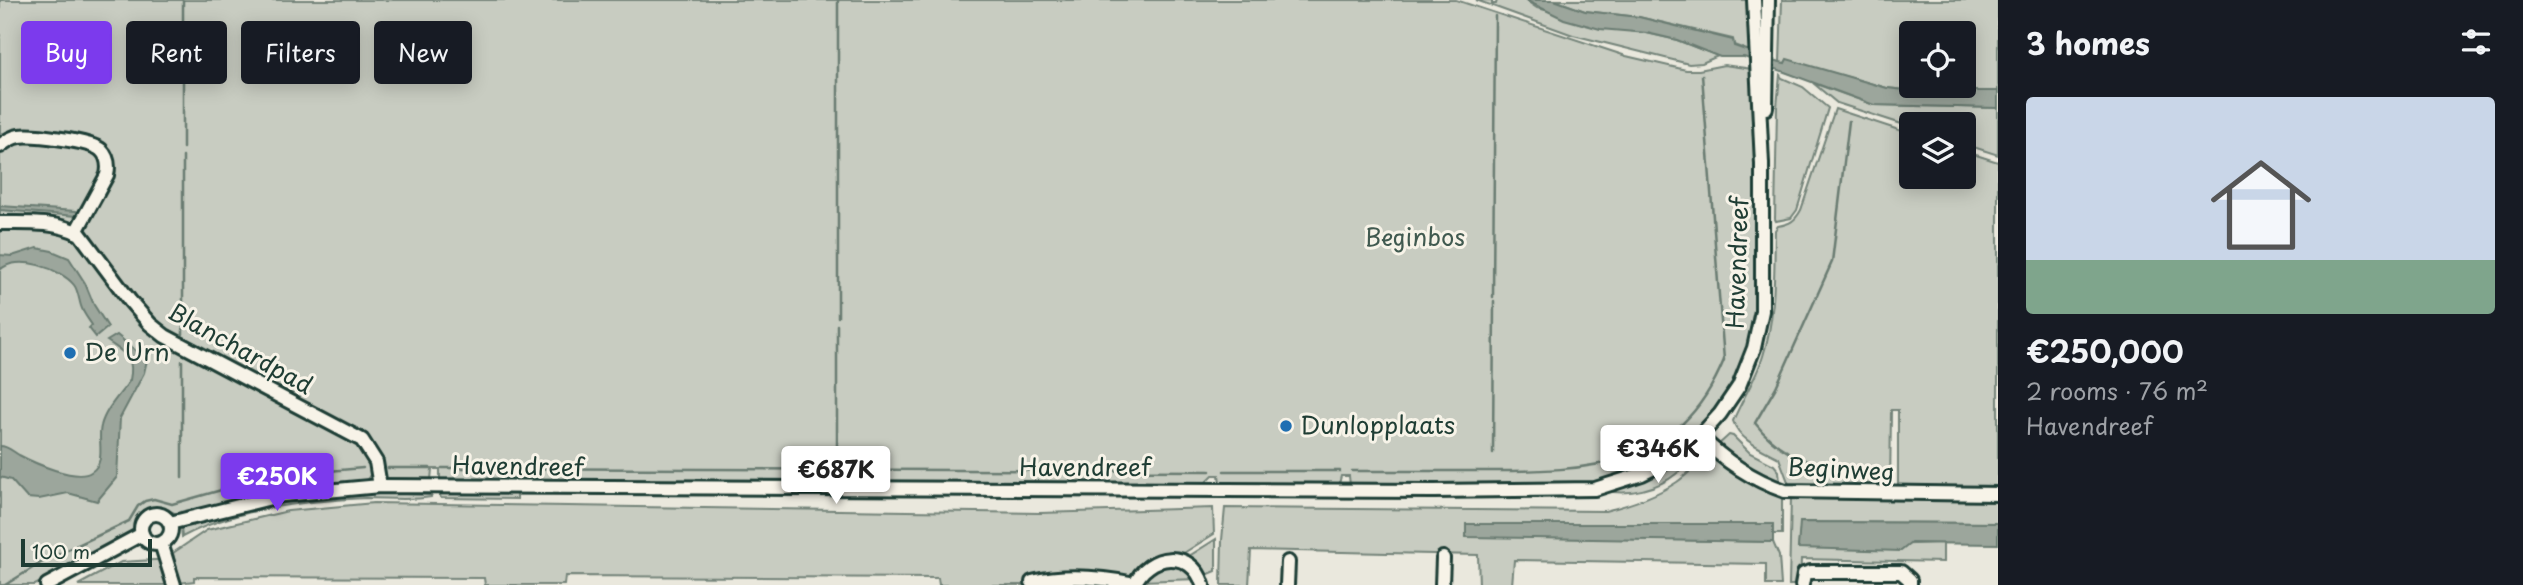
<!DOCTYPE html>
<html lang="en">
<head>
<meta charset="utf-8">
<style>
	body { margin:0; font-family:"Playpen Sans",sans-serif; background:#242831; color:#f1f3f6; height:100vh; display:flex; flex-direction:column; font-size:26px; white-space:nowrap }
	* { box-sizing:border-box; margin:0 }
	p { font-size:23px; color:#9ea1a6 }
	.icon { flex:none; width:38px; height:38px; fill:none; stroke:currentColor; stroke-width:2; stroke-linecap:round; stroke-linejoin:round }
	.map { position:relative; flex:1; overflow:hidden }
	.sheet { display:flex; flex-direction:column; background:#171b24; width:525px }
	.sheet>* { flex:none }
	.hud { position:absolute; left:21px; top:21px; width:665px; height:63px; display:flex; gap:14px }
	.tools { position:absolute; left:1899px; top:21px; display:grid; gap:14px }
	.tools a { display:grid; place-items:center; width:77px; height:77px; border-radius:7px; background:#171b24; box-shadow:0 4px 18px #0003; font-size:35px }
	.scale { position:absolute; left:21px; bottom:18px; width:131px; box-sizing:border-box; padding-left:7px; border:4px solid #1f3d34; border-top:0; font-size:19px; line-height:24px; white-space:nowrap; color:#1f3d34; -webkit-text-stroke:5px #f7f3e8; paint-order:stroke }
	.price { position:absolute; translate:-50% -60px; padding:0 16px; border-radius:7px; background:#fff; color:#222; font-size:23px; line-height:46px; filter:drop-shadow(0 2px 4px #0008) }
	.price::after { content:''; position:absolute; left:50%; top:42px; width:21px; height:16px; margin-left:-10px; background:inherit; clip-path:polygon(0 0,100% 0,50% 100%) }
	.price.on { background:#7c3aed; color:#fff }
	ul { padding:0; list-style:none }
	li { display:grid; align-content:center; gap:14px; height:371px; padding:0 28px }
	li span { display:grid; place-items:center; height:217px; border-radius:7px; color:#555 }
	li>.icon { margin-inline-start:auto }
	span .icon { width:126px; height:126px; fill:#fffc; stroke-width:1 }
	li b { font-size:30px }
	h2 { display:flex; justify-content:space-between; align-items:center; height:84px; padding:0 28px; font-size:30px }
	.chip { padding:0 24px; border-radius:7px; background:#171b24; box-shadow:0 4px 18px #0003; font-size:24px; line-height:63px }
	.chip.on { background:#7c3aed; color:#fff }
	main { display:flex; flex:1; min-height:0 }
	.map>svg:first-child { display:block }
	.green { fill:#c8ccc1; stroke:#74847a; stroke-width:2; fill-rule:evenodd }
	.water { fill:#9ca69c; stroke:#6a7c72; stroke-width:2 }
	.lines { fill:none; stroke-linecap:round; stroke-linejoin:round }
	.stream { stroke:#6a7c72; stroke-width:2.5 }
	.minor-casing { stroke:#1f3d34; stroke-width:18 }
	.minor { stroke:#f7f3e8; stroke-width:12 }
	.poi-dot { fill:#1f6fb2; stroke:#f7f3e8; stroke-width:2.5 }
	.labels { text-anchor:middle; stroke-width:6; stroke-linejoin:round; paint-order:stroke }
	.park-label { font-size:24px; fill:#415a50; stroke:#f7f3e8 }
	.street-label { font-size:24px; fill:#1f3d34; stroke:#f7f3e8 }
	.poi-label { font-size:24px; fill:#1f3d34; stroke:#f7f3e8; text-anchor:start }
</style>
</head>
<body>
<main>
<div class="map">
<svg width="1998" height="585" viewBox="0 0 1998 585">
	<rect width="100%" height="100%" fill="#eae8dd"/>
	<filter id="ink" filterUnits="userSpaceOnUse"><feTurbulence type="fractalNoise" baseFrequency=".0143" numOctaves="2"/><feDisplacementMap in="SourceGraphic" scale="14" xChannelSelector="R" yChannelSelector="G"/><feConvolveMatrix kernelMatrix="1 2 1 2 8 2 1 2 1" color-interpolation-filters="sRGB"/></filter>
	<g filter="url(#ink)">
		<g class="green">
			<path d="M0,0H1456L1626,56L1686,70H1699L1724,65L1752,69C1756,115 1755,161 1755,207C1755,239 1760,283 1756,314C1745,398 1682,464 1600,481C1567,487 1532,485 1499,485C1449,485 1399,485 1350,485L1349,476H1341L1339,484L1224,483L1220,482L1219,475H1213L1206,482L1167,484L440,480V469H432L431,480H390L371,469L370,475L366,481L360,483C299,484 243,497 185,515H178L165,508L140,518L135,532L35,585H0Z"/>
			<polygon points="1476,0 1492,0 1492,4 1496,4 1497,0 1525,0 1537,8 1677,40 1718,56 1702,63 1689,64 1573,35"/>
			<polygon points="1554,0 1749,0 1752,52 1734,45 1733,39 1639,17 1585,11"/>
			<path d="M1782,0H1998V91H1914L1887,88L1787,60L1785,63H1780ZM1911,33H1964V86H1911Z"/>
			<polygon points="1780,75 1782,78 1803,87 1828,108 1797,210 1791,218 1776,221 1775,219 1777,107"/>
			<polygon points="1813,83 1874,105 1998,108 1998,155 1964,144 1964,124 1911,124 1911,127 1837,103"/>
			<path d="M1835,109L1911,134V177H1964V151L1998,162V492L1898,490V410H1891L1890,490L1790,487L1779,458C1760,448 1740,441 1733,421C1742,399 1756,379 1763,356C1776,316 1774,271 1775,230L1778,226C1790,224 1795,221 1801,210Z"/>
			<polygon points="1729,435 1733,436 1750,453 1774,465 1779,471 1780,482 1779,483 1750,471 1717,446"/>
			<path d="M1701,450C1693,458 1685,467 1676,474C1659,488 1627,497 1605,490L1678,462L1693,451Z"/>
			<path d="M1710,453L1782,493V534H1773L1772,524H1467L1466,536L1773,542L1779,556L1781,585H1766V564L1514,560L1512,585H1479L1478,555L1251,550L1249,585H1221L1222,540L1225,508L1605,511C1629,505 1656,496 1677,482C1689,474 1699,462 1710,453Z"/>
			<path d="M379,493L431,495V497C411,501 387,498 366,498C305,501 237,508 182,537L181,527C243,503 313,495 379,493Z"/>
			<polygon points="439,494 517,494 517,499 441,498"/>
			<polygon points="1793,495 1998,498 1998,523 1801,522 1798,548 1943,543 1943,562 1801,559 1800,585 1789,585 1791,497"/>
			<polygon points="374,503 1040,513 1213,508 1214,534 1179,556 1133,580 1082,570 1034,574 1034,585 939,585 938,578 565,576 564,585 485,585 484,578 194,577 194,581 179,583 173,553 207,530 288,511"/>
			<polygon points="1216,539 1216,571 1204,576 1186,558"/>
			<polygon points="154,560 160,560 170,585 78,585 121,562"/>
			<polygon points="1160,564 1187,567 1197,579 1141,581"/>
		</g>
		<g class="water">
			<polygon points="1525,0 1554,0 1585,11 1639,17 1733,40 1734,46 1780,62 1785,63 1787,59 1887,88 1914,91 1998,91 1998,108 1874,105 1744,57 1720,57 1677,40 1647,33 1600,29 1564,19"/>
			<polygon points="0,206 76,211 78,214 77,216 0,210"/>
			<path d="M37,248L52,251L69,258L85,283L94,305L108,327L96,337L89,328L92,325C88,319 83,313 81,306C79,300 78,290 74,285C62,269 16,253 0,270V255L12,256Z"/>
			<path d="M117,335L147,360L144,373L120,418L117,477L97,501L68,493L39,499L27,498L11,480L0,477V446C8,446 12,451 19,455C34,463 77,482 91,472C107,462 97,441 101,426C105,409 120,395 130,380C135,356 125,354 107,341Z"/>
			<polygon points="1800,522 1998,523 1998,544 1911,543 1901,551 1798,548"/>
			<polygon points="1466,524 1773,524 1773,542 1466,537"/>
		</g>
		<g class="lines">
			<g class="stream">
				<polyline points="183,0 183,35"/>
				<polyline points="183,44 183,148"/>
				<path d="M1849,121L1832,262L1776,387L1755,423C1788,465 1834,472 1885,472"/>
				<polyline points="1493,297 1495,16"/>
				<polyline points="838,317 838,0"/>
				<polyline points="183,334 183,157"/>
				<polyline points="837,451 837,325"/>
				<polyline points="1493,453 1494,301"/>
				<polyline points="388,468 430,468"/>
				<polyline points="442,468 1210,471"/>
				<polyline points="1224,471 1340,471"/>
				<path d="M1352,471C1396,471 1441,471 1486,471C1589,471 1679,470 1724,360L1702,75"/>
				<polyline points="182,478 182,361"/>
				<polyline points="5,585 44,561 129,521 138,506 145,501 154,499 172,504 246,483 306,473 363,468"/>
			</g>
			<defs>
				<g id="minor">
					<polyline points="1766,108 1768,0"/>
					<path d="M0,146C6,141 12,137 19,136C33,134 91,141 101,150C108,157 109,166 107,175L76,232"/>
					<path d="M0,223C26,223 56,221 80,234L130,301L150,324L165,336L362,440L376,462L380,486"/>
					<path d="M1700,436C1725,462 1751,479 1785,491L1998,494"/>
					<circle cx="156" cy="529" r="15"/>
					<polyline points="170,523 283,495 380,486 1434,491 1595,489 1642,474 1674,458 1700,436 1720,414 1739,386 1754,348 1762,311 1762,164 1754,0"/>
					<polyline points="161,543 174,585"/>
					<path d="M1032,582C1065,574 1101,577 1135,584"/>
					<polyline points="47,585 142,534"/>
					<path d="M1134,585C1148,553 1192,548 1203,585"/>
					<polyline points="1287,585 1288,562"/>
					<polyline points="1442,585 1443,558"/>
					<polyline points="1802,585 1804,574 1811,572 1901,572 1910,580 1910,585"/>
				</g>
			</defs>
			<use href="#minor" class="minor-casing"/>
			<use href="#minor" class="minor"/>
		</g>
	</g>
	<g class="poi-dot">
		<circle cx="70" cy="353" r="7"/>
		<circle cx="1286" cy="426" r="7"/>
	</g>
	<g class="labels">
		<g class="park-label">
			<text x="1415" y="246">Beginbos</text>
		</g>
		<g class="street-label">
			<text transform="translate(1738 263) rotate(-88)" y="8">Havendreef</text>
			<text transform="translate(240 349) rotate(29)" y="8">Blanchardpad</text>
			<text transform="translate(518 467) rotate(1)" y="8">Havendreef</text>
			<text x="1085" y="476">Havendreef</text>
			<text transform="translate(1841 470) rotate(3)" y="8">Beginweg</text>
		</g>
		<g class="poi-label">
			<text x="84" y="361">De Urn</text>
			<text x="1300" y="434">Dunlopplaats</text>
		</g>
	</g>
</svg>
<div class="tools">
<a><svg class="icon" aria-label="locate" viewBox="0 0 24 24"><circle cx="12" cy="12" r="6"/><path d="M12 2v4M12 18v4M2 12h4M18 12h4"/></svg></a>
<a><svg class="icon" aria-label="layers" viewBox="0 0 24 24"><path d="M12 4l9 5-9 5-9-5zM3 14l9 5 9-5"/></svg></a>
</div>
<div class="scale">100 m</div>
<b class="price" style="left:1658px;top:485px">€346K</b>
<b class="price" style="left:836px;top:506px">€687K</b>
<b class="price on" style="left:277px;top:513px">€250K</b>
<div class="hud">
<a class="chip on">Buy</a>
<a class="chip">Rent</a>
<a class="chip">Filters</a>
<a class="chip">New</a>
</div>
</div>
<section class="sheet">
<h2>3 homes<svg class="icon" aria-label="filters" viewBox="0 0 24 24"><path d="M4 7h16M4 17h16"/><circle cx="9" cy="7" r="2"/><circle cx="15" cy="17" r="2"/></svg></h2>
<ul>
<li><span style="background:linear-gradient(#c9d6e8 75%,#7fa58c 0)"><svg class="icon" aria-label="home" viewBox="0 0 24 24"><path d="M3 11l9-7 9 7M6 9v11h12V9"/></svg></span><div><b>€250,000</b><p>2 rooms · 76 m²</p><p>Havendreef</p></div></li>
</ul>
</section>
</main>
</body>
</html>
